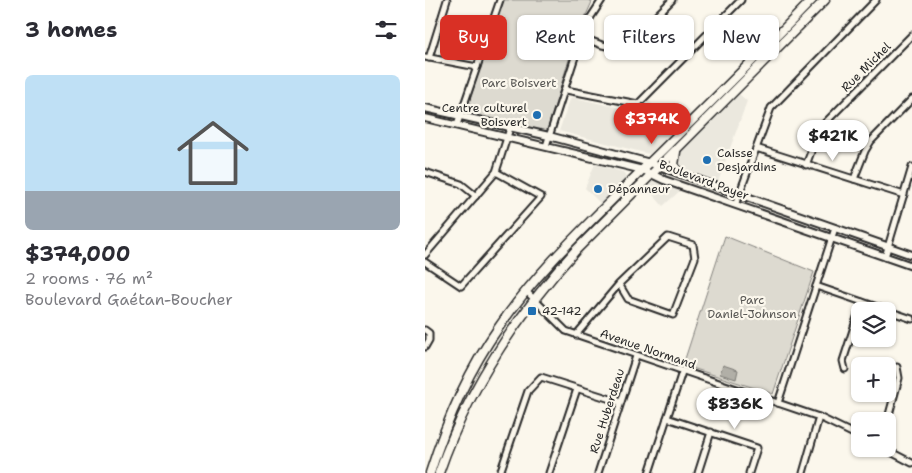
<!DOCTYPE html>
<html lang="en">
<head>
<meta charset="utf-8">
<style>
	body { margin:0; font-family:"Shantell Sans",sans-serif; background:#f2f2f3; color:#2b2b33; height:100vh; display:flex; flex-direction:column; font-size:19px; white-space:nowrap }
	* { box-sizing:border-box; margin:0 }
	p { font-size:16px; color:#7c7c81 }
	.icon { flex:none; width:28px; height:28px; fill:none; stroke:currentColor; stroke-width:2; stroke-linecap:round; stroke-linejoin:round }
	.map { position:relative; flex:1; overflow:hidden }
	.panel { display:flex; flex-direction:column; background:#fff; width:425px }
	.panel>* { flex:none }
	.guide { position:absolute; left:15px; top:15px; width:396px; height:45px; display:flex; gap:10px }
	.fabs { position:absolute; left:426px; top:302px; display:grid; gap:10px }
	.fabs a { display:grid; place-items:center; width:45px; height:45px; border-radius:8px; background:#fff; box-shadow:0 1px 4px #0004; font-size:25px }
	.price { position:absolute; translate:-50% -42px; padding:0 11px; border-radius:18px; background:#fff; color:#222; font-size:16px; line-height:32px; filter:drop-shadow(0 1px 2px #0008) }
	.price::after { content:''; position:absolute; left:50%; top:30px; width:15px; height:11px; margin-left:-8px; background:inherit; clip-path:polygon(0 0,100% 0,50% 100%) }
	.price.current { background:#d93025; color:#fff }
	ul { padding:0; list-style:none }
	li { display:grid; align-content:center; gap:10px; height:265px; padding:0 25px }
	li+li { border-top:1px solid #e1e1e2 }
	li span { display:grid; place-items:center; height:155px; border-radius:8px; color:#555 }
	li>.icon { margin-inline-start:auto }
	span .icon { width:90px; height:90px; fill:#fffc; stroke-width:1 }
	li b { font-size:21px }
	h2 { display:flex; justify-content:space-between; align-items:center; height:60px; padding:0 25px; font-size:21px }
	.chip { padding:0 18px; border-radius:8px; background:#fff; box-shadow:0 1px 4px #0004; font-size:18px; line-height:45px }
	.chip.current { background:#d93025; color:#fff }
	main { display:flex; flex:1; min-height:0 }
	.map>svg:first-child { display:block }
	.built { fill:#ebe8de }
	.green { fill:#dddad0; stroke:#84827e }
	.water { fill:#b1afa7; stroke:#7b7a75 }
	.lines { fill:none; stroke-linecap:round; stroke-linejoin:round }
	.minor-casing { stroke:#2b2b2b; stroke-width:9 }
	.tertiary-casing { stroke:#2b2b2b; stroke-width:10 }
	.secondary-casing { stroke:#2b2b2b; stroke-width:11 }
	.minor { stroke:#fbf7ec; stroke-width:5 }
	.tertiary { stroke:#fbf7ec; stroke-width:6 }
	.secondary { stroke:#fbf7ec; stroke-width:8 }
	.poi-dot { fill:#1f6fb2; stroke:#fbf7ec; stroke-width:2 }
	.labels { text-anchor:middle; stroke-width:4.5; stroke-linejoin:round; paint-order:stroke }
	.street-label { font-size:12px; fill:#2b2b2b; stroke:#fbf7ec }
	.park-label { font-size:12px; fill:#585754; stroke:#fbf7ec }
	.poi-label { font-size:12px; fill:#2b2b2b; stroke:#fbf7ec; text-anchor:start }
</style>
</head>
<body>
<main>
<section class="panel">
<h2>3 homes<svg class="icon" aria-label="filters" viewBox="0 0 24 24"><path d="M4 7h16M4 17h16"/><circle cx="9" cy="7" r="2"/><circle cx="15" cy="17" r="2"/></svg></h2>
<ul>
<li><span style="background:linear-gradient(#bfe0f5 75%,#9aa5b1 0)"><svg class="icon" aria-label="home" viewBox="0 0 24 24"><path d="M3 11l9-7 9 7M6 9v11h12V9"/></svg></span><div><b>$374,000</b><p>2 rooms · 76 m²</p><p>Boulevard Gaétan-Boucher</p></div></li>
</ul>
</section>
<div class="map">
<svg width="487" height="473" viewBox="0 0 487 473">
	<rect width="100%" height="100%" fill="#fbf7ec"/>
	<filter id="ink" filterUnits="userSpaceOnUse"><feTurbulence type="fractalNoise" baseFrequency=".02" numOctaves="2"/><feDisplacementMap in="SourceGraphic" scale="10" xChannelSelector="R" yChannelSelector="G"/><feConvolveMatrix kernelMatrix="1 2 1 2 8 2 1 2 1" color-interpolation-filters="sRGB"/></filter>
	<g filter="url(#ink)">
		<g class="built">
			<polygon points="314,94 322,101 293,182 252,167 251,157"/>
			<polygon points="146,97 204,110 212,110 224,101 251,130 224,154 134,131"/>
			<polygon points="170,164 198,172 202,177 202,181 178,206 160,188"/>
			<polygon points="229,181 257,189 238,206 221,187"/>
		</g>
		<g class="green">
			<polygon points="78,0 164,0 167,2 151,37 121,134 40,114"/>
			<polygon points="300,236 389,272 348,394 258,365"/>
		</g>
		<polygon class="water" points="298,365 313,370 311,379 295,374"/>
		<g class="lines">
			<defs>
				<g id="minor">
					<polyline points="156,37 177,45 198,49 247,0"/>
					<polyline points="0,57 52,67"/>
					<polyline points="4,58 22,0"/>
					<polyline points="141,90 213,104 316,0"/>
					<polyline points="32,125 75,0"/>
					<polyline points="121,146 160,26 177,0"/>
					<polyline points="331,148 479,195"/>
					<polyline points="381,165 395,128 487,35"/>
					<polyline points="0,172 36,184 51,196"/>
					<polyline points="429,179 440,151 446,141 487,99"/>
					<polyline points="311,203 346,108 451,0"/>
					<polyline points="0,255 71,172 85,128"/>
					<polyline points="460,257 487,167"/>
					<polyline points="0,262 36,286 116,197 71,172"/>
					<polyline points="391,286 487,319"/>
					<polyline points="102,292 141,331 394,417 435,437"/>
					<polyline points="0,330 4,333 4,340 0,347"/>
					<polyline points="151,335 194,284 243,237 268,245 270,258 248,315 203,299 194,284"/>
					<polyline points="420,369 418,361 437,302"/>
					<polyline points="353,403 410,228"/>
					<polyline points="242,418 332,448 324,473"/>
					<polyline points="462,422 474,378 472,367"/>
					<polyline points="460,449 487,463"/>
					<polyline points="75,473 103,391 116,377 195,402"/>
					<polyline points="124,473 152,389"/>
					<polyline points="173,473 211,356"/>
					<polyline points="224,473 257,372"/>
					<polyline points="273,473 286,432"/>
					<polyline points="378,473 394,417"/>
				</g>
				<g id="tertiary">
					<polyline points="0,108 124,136 225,163 487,255"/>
					<polyline points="0,118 218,170 239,180 487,266"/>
				</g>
				<g id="secondary">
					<polyline points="251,152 249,165 254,173"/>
					<path d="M5,473C21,422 43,371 74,327C112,271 163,224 211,176C270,118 329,60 387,0"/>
					<path d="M14,473C43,388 91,316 151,250L400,0"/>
				</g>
			</defs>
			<use href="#minor" class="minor-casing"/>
			<use href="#tertiary" class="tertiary-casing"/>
			<use href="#secondary" class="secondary-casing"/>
			<use href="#minor" class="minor"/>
			<use href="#tertiary" class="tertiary"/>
			<use href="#secondary" class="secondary"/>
		</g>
	</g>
	<g class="poi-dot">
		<circle cx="112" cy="115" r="5"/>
		<circle cx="282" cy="160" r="5"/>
		<circle cx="173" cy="189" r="5"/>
		<rect x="102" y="306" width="10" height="10" rx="2.5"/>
	</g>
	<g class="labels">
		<g class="street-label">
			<text transform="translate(441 67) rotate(-45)" y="4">Rue Michel</text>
			<text transform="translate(279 180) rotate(20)" y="4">Boulevard Payer</text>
			<text transform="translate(223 349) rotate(19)" y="4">Avenue Normand</text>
			<text transform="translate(182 411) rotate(-72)" y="4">Rue Huberdeau</text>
		</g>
		<g class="park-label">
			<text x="94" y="87">Parc Boisvert</text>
			<text x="327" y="304">Parc<tspan x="327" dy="14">Daniel-Johnson</tspan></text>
		</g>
		<g class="poi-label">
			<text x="102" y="112" text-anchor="end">Centre culturel<tspan x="102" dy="14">Boisvert</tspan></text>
			<text x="292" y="157">Caisse<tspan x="292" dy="14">Desjardins</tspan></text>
			<text x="183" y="193">Dépanneur</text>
			<text x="117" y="315">42-142</text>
		</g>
	</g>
</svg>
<div class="fabs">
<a><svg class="icon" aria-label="layers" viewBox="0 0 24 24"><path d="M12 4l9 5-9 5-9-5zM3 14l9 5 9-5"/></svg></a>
<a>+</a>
<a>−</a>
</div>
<b class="price current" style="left:227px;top:145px">$374K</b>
<b class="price" style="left:408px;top:162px">$421K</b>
<b class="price" style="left:310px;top:430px">$836K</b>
<div class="guide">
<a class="chip current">Buy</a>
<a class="chip">Rent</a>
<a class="chip">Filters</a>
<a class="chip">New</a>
</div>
</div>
</main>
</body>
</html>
